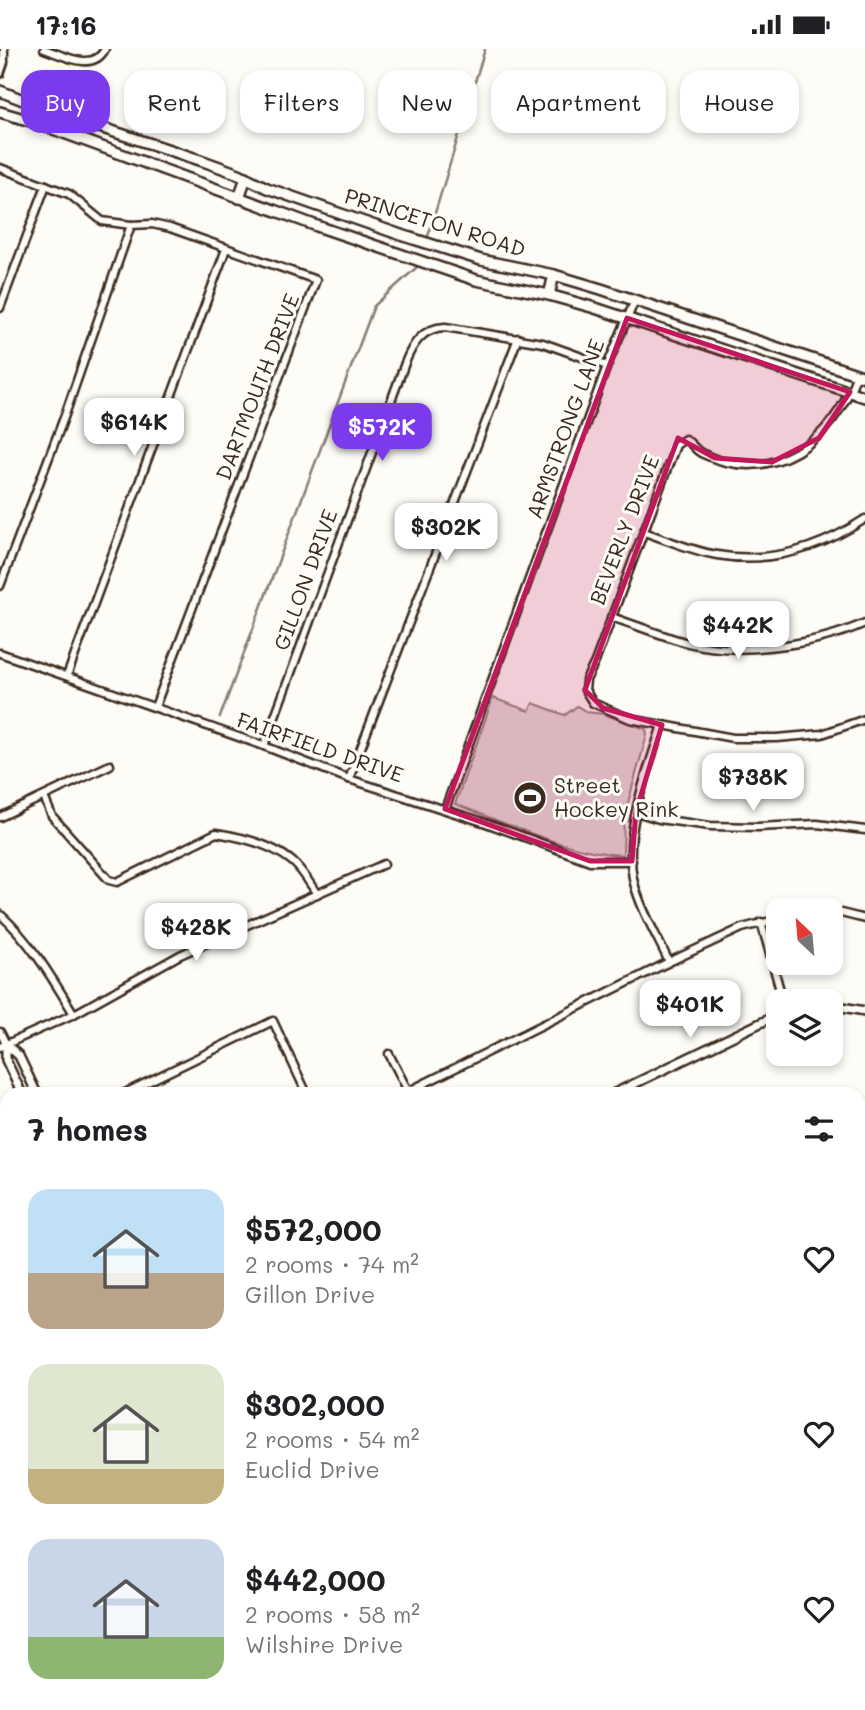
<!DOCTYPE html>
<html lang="en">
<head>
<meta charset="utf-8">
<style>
	body { margin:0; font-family:Mali,sans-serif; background:#f6f6f6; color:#202124; height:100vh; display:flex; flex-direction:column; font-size:26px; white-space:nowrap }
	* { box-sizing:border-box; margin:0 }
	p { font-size:23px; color:#757577 }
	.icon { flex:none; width:38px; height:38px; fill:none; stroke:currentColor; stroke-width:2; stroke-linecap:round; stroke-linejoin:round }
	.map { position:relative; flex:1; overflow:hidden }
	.details { position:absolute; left:0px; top:1038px; width:866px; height:625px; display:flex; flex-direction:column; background:#fff; border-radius:21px 21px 0 0; box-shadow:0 4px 10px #0003 }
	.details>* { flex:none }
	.top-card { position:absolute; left:21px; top:21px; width:824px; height:63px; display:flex; gap:14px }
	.needle { width:46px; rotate:334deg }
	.fabs { position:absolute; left:766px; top:849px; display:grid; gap:14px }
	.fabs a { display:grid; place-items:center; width:77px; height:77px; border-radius:14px; background:#fff; box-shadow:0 4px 10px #0003; font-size:35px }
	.price { position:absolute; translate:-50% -60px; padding:0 16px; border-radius:14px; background:#fff; color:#222; font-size:23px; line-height:46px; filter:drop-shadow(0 2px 4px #0008) }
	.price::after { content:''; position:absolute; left:50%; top:42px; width:21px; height:16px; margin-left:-10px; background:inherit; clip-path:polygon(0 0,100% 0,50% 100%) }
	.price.selected { background:#7c3aed; color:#fff }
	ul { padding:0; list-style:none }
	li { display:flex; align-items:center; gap:21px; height:175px; padding:0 28px }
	li span { display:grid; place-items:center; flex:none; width:196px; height:140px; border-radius:21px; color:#555 }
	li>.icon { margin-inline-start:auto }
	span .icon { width:84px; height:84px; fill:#fffc; stroke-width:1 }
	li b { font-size:30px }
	h2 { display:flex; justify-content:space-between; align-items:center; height:84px; padding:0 28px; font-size:30px }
	.chip { padding:0 24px; border-radius:21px; background:#fff; box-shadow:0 4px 10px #0003; font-size:24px; line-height:63px }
	.chip.selected { background:#7c3aed; color:#fff }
	.status { display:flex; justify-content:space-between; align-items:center; height:49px; padding:0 35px; background:#fff; direction:ltr }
	.status svg { height:19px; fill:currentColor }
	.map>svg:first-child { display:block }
	.green { fill:#e1ded7; stroke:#8e847a; stroke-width:2 }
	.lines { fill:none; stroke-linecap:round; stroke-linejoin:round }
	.stream { stroke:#887d74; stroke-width:2.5 }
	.minor-casing { stroke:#3b2a1e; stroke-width:11 }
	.tertiary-casing { stroke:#3b2a1e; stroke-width:12 }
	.secondary-casing { stroke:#3b2a1e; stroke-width:14 }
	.minor { stroke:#fdfcf7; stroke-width:6 }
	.tertiary { stroke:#fdfcf7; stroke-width:7 }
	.secondary { stroke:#fdfcf7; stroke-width:9 }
	.marked { fill:#c2185b; fill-opacity:0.2; stroke:#c2185b; stroke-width:5; stroke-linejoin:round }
	.labels { text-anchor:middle; stroke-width:6; stroke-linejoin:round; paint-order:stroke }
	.street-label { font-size:21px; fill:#3b2a1e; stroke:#fdfcf7 }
	.poi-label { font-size:21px; fill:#3b2a1e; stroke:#fdfcf7; text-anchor:start }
</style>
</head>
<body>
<div class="status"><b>17:16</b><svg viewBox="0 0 49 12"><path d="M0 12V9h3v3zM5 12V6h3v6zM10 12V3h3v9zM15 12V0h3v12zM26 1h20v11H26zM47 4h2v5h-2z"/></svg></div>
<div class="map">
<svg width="865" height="1661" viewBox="0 0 865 1661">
	<rect width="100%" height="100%" fill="#fdfcf7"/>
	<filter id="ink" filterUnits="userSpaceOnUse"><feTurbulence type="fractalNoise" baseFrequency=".0143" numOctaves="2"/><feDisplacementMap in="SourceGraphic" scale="14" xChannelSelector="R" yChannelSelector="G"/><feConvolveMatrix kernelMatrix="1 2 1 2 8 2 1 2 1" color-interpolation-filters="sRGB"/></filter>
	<g filter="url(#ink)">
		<path class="green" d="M493,649L529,662L533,654L565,666L577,657L587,663L603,665L646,680L647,686L624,768L623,806C565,803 509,775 455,755Z"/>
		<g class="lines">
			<g class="stream">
				<polyline points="428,187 485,0"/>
				<polyline points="220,668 374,257 417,218"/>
			</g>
			<defs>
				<g id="minor">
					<path d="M44,0C63,6 93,24 105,0"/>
					<polyline points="0,25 4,13 4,0"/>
					<polyline points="0,119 69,145 102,172 131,176 152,175 170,179 316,231 155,658"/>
					<polyline points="0,259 46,136"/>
					<path d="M857,325C833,392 773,439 701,404C694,400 692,394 685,390L676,396L595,613L586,631L585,641L593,654L630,670L733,689H777L822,685L865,670"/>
					<path d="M644,483C668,491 692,502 717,506C770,515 821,499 865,470"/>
					<polyline points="0,537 65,366 131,176"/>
					<path d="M611,568C636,576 662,587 688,594C740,607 816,596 865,574"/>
					<polyline points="0,604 264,697 349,730 486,774 590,812 632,812"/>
					<polyline points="67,627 226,200"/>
					<path d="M662,676C647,725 622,782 634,834C641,861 657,887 669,913"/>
					<path d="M264,697L405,314C413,294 423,279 445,278L543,294L607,317"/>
					<polyline points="349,730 518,289"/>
					<path d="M44,748L52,767L109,831L117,833L216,784C242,788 274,796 294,814C303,822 310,835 317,845"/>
					<polyline points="445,760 607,317 635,251"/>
					<polyline points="636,763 659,770 710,777 758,778 817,775 865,781"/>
					<polyline points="0,768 110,716"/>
					<path d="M0,865C31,893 52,929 74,965"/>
					<polyline points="831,865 841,864 865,870"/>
					<polyline points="761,873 783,952"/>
					<polyline points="0,983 6,995"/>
					<polyline points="0,998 74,965 180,906 384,815"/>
					<polyline points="389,1005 408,1042"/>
					<polyline points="123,1045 273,972 307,1045"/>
					<polyline points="403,1045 669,913 742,879 779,870"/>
					<polyline points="859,1070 865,1076"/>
					<polyline points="0,1105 7,1102"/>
					<polyline points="859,1126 865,1123"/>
					<polyline points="859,1239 865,1251"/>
					<polyline points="0,1295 7,1291"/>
					<polyline points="859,1385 865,1382"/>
					<polyline points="859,1529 865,1540"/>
					<polyline points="859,1618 865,1615"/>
					<polyline points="625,1656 628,1661"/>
					<polyline points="842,1656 845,1661"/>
					<polyline points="770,1661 781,1656"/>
				</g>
				<g id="tertiary">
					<polyline points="831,956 865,962"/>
					<polyline points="6,995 19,1007 37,1045"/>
					<polyline points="6,995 6,1011 22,1045"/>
					<polyline points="613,1045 779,965"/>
					<polyline points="342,1661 346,1656"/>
				</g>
				<g id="secondary">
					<polyline points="0,42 54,63 203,112 239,125 267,139 401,186 481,211 554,226 601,240 865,328"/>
					<polyline points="0,63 34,73 317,177 476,231 549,246 595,259 865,348"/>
					<polyline points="239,149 246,128"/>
					<polyline points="549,246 554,226"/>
					<polyline points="329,1658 329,1661"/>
				</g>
			</defs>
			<use href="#minor" class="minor-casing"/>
			<use href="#tertiary" class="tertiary-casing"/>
			<use href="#secondary" class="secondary-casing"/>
			<use href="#minor" class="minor"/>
			<use href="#tertiary" class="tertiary"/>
			<use href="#secondary" class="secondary"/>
		</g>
	</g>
	<path class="marked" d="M627,269L850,343L819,389L772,413L715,409L678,389L585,641L603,659L662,676L636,763L632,812H590L445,760Z"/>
	<defs>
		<symbol id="stadium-disc" viewBox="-11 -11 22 22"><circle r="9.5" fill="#3b2a1e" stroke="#fdfcf7"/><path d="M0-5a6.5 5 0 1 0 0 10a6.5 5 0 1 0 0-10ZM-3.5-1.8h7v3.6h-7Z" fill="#fff"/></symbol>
	</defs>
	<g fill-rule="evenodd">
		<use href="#stadium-disc" x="511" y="730" width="38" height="38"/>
	</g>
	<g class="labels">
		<g class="street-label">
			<text transform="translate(435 174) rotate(17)" y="7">PRINCETON ROAD</text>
			<text transform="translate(258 338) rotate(-69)" y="7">DARTMOUTH DRIVE</text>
			<text transform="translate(566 380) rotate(-70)" y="7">ARMSTRONG LANE</text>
			<text transform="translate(625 481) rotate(-69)" y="7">BEVERLY DRIVE</text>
			<text transform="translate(306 531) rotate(-70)" y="7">GILLON DRIVE</text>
			<text transform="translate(320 699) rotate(19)" y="7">FAIRFIELD DRIVE</text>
		</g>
		<g class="poi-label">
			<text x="554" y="744">Street<tspan x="554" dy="24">Hockey Rink</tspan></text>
		</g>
	</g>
</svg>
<div class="fabs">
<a><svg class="needle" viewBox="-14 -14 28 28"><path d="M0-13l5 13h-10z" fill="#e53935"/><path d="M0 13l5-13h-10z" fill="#757577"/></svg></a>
<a><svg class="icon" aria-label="layers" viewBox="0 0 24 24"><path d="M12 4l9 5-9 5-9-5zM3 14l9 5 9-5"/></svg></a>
</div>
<b class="price" style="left:134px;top:409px">$614K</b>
<b class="price selected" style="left:382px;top:414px">$572K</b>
<b class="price" style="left:446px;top:514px">$302K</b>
<b class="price" style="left:738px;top:612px">$442K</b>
<b class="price" style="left:753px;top:764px">$738K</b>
<b class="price" style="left:196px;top:914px">$428K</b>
<b class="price" style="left:690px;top:991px">$401K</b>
<div class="top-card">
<a class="chip selected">Buy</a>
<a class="chip">Rent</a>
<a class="chip">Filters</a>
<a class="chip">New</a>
<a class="chip">Apartment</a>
<a class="chip">House</a>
</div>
<section class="details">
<h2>7 homes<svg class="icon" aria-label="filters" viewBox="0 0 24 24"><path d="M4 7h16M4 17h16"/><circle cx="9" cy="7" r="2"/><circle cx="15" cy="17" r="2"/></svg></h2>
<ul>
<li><span style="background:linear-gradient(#bfe0f5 60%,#b9a48a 0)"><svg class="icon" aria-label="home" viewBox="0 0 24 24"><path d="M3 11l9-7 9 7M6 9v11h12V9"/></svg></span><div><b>$572,000</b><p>2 rooms · 74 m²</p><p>Gillon Drive</p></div><svg class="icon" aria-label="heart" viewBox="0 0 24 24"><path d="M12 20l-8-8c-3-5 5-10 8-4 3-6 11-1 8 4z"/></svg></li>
<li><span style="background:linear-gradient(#dfe7d0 75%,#c2b280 0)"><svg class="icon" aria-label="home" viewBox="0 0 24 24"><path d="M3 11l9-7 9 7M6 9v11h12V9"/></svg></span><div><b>$302,000</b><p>2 rooms · 54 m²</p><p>Euclid Drive</p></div><svg class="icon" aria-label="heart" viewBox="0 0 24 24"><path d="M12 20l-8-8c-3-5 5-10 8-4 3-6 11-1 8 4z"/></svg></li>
<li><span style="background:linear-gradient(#c9d6e8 70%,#8fb573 0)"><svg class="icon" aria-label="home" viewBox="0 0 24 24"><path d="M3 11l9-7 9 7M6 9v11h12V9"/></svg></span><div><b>$442,000</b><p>2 rooms · 58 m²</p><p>Wilshire Drive</p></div><svg class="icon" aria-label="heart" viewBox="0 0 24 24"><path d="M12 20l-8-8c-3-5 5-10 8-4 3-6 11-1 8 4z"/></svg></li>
</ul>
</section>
</div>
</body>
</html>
